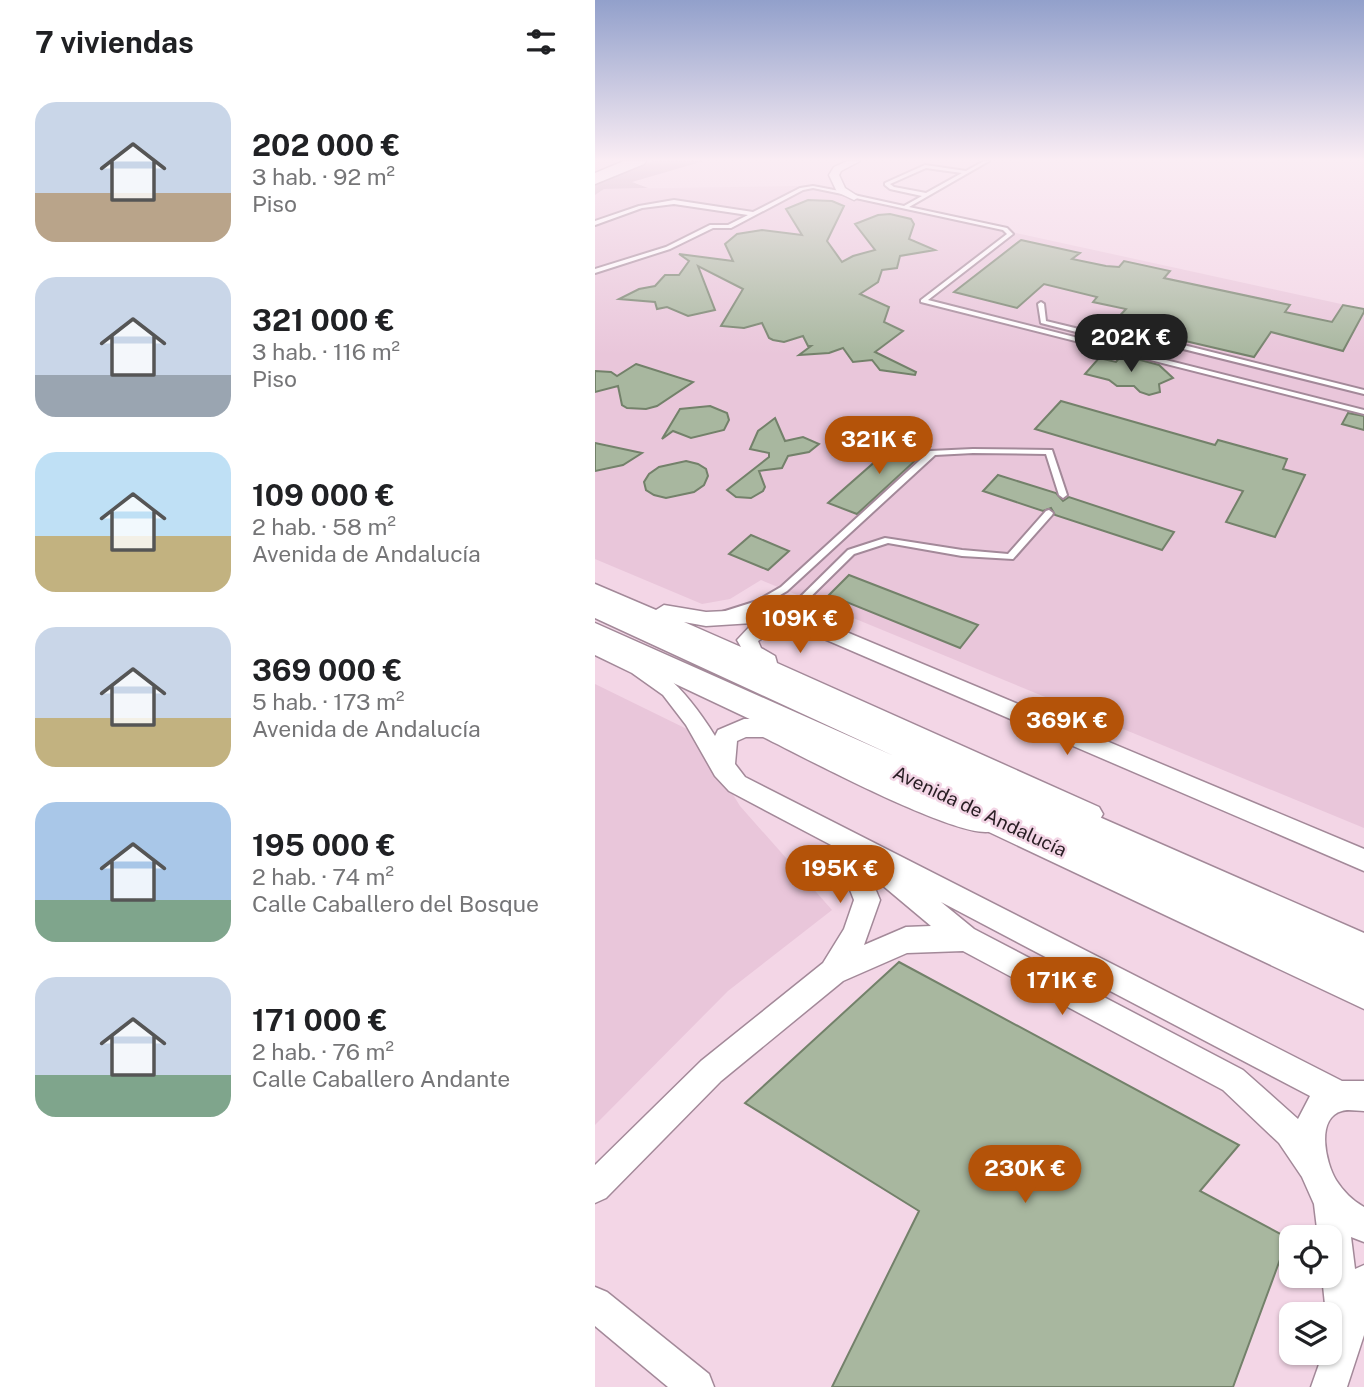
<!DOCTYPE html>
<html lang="es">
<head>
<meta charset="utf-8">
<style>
	body { margin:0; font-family:"Public Sans",sans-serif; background:#f2f2f2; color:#202124; height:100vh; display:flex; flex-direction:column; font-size:26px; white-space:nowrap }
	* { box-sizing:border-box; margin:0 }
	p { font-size:23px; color:#757577 }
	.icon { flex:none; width:38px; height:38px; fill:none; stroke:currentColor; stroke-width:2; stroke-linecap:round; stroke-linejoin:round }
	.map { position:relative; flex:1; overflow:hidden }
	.details { display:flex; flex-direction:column; background:#fff; width:595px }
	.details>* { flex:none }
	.controls { position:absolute; left:684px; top:1225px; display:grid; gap:14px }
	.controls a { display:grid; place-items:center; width:63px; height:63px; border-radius:14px; background:#fff; box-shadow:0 2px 5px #0004; font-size:35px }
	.price { position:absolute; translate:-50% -60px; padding:0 16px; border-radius:24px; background:#b45309; color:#fff; font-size:23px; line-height:46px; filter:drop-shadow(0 2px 4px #0008) }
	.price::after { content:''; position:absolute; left:50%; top:42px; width:21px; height:16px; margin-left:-10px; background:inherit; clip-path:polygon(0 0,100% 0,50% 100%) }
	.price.selected { background:#222; color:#fff }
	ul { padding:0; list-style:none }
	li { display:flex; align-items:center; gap:21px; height:175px; padding:0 35px }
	li span { display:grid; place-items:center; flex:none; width:196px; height:140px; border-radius:21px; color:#555 }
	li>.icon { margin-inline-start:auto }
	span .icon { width:84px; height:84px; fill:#fffc; stroke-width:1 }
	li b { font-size:30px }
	h2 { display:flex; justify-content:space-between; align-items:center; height:84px; padding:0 35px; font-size:30px }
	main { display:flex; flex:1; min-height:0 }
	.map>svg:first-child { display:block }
	.built { fill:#e9c6da }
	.green { fill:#c8a9bb }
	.building { fill:#a8b79f; stroke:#73816a; stroke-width:2 }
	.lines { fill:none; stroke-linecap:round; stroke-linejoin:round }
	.service-casing { stroke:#a38999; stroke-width:4 }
	.minor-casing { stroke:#a38999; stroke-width:3 }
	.primary-casing { stroke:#a38999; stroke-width:3 }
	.motorway-casing { stroke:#a38999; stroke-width:3 }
	.service { fill:#fff; fill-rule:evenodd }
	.minor { fill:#fff; fill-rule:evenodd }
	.primary { fill:#fff; fill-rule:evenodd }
	.motorway { fill:#fff; fill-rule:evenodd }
	.labels { text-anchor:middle; stroke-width:5; stroke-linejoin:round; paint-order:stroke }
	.street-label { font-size:19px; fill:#291e24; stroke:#f3d6e6 }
</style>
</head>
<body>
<main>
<section class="details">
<h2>7 viviendas<svg class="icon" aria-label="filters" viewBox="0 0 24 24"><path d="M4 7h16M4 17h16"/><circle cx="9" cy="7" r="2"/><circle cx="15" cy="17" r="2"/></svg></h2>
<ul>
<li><span style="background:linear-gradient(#c9d6e8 65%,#b9a48a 0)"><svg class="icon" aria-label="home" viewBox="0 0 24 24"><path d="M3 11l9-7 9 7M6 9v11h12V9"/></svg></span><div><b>202 000 €</b><p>3 hab. · 92 m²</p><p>Piso</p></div></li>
<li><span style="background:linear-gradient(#c9d6e8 70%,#9aa5b1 0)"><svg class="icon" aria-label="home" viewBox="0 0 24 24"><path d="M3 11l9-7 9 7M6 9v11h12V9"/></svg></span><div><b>321 000 €</b><p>3 hab. · 116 m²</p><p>Piso</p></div></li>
<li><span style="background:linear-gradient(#bfe0f5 60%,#c2b280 0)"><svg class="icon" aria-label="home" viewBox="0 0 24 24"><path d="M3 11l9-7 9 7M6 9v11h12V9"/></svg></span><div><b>109 000 €</b><p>2 hab. · 58 m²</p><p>Avenida de Andalucía</p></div></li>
<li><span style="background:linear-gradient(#c9d6e8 65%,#c2b280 0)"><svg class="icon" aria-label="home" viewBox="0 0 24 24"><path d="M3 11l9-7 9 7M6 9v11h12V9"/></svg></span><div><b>369 000 €</b><p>5 hab. · 173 m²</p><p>Avenida de Andalucía</p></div></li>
<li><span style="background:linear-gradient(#a9c7e8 70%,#7fa58c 0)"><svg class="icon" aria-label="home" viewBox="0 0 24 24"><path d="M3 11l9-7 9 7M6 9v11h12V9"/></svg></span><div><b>195 000 €</b><p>2 hab. · 74 m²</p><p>Calle Caballero del Bosque</p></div></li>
<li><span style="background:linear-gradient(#c9d6e8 70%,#7fa58c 0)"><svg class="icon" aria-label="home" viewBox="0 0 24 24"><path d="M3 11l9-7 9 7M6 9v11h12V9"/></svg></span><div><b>171 000 €</b><p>2 hab. · 76 m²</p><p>Calle Caballero Andante</p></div></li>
</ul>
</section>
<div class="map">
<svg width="769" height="1387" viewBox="0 0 769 1387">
	<rect width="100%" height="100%" fill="#f3d6e6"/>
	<g class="built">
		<polygon points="206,186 769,309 769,828 166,580 135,599 107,604 0,559 0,195 9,189"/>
		<polygon points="0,684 100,733 145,806 237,910 133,991 0,1125"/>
	</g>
	<polygon class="green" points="58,161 109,161 37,182 53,188 9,189 0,195 0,185"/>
	<g class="building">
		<polygon points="213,200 237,201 249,206 232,241 247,262 258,256 280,250 260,224 283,215 295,214 316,219 319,224 314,239 340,250 305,256 302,268 287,270 283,282 265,294 294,307 289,322 308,331 280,352 321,372 320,375 285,370 277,360 258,362 248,348 234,353 204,355 216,346 213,346 208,336 189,342 178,340 174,338 167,323 149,328 126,326 148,289 103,266 120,310 93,316 72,307 62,309 60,302 24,299 44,289 60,286 70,275 84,275 94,261 84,254 138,261 130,244 142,234 167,230 207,235 191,209"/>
		<polygon points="426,240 485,253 477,259 511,266 524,267 529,261 575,271 569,278 695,305 690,312 737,322 748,305 769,309 769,312 748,351 676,332 659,357 517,324 531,309 498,302 502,297 449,284 422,308 359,292"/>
		<polygon points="541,340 575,348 568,357 533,348"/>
		<polygon points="527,355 564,365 578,378 564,384 565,392 554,395 545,392 539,386 522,386 514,380 490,374 504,358 521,362"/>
		<polygon points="41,364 98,382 62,406 51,409 32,408 27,405 23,386 0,392 0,371 16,372 22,376"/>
		<polygon points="466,401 620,445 623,440 692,459 688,469 710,475 680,537 631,522 648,491 440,429"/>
		<polygon points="115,406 132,413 134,420 129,430 96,438 78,431 67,439 85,409"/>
		<polygon points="753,413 769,416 769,430 747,424"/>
		<polygon points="180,418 190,441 208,437 224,444 214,452 193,456 187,468 164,471 170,487 168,491 156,498 141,497 132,490 174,457 174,453 155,449 163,431"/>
		<polygon points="307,438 335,447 262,514 233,503"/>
		<polygon points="0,443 47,453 28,465 0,471"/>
		<polygon points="91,461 103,464 111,469 113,476 109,485 99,492 71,498 59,495 51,490 49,482 54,474 64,467"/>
		<polygon points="403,475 461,493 468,501 474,497 579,532 567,550 460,515 456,508 448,511 388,491"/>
		<polygon points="156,535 194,551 173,570 134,554"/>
		<polygon points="254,575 383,625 365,648 234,595"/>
		<polygon points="304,962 644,1145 605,1191 693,1238 638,1387 237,1387 324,1211 150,1103"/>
	</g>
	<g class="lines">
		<defs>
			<g id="service">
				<path d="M389,161H394L314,207L412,228L418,234L333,300L769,410V414L326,302V300L412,234L408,230L256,197L259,195L309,206L327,196L295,189L290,185V183L330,165L371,171ZM331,168L367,173L331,193L299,187L295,184Z"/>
				<polygon points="218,186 255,193 252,195 218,188 208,190 136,228 118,228 75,249 0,273 0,269 71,247 115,225 133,225 153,215 79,204 47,208 0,225 0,221 44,206 79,200 158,212 205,188"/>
				<polygon points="446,302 449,304 451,321 513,336 532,331 769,390 769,394 532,335 513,340 446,323 443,304"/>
				<polygon points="378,449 457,450 472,495 468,498 464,495 451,454 378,453 340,455 192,591 168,605 127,618 124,617 122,615 124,613 162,601 186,587 335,451"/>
				<polygon points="454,510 458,513 457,515 418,559 367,556 293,543 259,554 195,617 192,618 187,615 253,550 290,538 367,550 413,554 451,511"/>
			</g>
			<g id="minor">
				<polygon points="252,161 265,161 246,171 244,175 250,188 264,197 259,200 242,192 234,175 239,167"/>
				<path d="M0,584L61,610L69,605L111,612L192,608L199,610L769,849V871L192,623L163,641L166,648L180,656L182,663L504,807L508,814L504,821L496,824L488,821L0,598ZM89,622L111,626L158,623L142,640L146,647Z"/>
				<path d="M0,639C58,656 89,686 120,736L123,730L149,719H170L359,806L397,817L401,824L397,831C367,842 205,755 168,737H151L142,741L140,764L150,777L747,1081H769V1111C762,1111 753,1109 747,1111C720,1118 731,1164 741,1180C748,1191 758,1201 769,1207V1242L756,1237L760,1269L769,1265V1335L752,1387H716L728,1353H735V1314H731L727,1276H735V1237H723L719,1204L707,1177L684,1143L628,1090L368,951L312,953L248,981L126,1081L11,1198L0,1203V1165L106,1061L228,963L249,929L259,900L238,846L134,791L120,776L91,725L68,695L37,673L0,655ZM274,874L336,926L311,927L269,945L285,900ZM346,902L715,1096L703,1119L648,1070L379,929Z"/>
				<polygon points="0,1287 12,1292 114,1374 119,1387 73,1387 0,1326"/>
			</g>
			<polygon id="primary" points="0,596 769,933 769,1009 0,646 0,623 299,756 0,618"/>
			<polygon id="motorway" points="29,161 51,161 49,164 0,184 0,173"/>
		</defs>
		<use href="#service" class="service-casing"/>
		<use href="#minor" class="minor-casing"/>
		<use href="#primary" class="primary-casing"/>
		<use href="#motorway" class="motorway-casing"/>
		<use href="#service" class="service"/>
		<use href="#minor" class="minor"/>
		<use href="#primary" class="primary"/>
		<use href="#motorway" class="motorway"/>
	</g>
	<linearGradient id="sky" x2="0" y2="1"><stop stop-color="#92a0cb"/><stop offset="0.45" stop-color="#faedf4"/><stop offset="1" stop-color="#faedf4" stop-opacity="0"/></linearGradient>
	<rect width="769" height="355" fill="url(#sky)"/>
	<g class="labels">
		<g class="street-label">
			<text transform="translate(385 811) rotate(25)" y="7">Avenida de Andalucía</text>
		</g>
	</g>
</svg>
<div class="controls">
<a><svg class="icon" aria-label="locate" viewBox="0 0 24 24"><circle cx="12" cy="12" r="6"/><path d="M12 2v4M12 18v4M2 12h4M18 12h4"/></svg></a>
<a><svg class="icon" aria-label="layers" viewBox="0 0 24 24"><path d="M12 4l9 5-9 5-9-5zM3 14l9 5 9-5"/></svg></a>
</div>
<b class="price selected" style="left:536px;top:374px">202K €</b>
<b class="price" style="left:284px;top:476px">321K €</b>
<b class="price" style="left:205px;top:655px">109K €</b>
<b class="price" style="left:472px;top:757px">369K €</b>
<b class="price" style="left:245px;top:905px">195K €</b>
<b class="price" style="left:467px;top:1017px">171K €</b>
<b class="price" style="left:430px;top:1205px">230K €</b>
</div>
</main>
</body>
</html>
